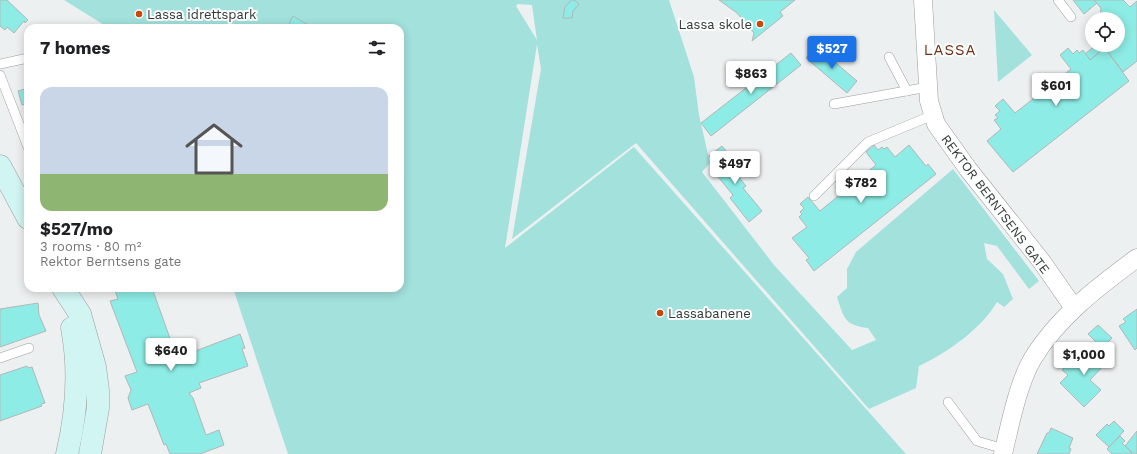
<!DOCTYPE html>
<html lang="en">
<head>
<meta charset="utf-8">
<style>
	body { margin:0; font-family:"Work Sans",sans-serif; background:#f2f2f2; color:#202124; height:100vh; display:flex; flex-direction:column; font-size:15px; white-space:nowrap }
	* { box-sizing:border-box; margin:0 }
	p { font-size:13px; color:#757577 }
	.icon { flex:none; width:22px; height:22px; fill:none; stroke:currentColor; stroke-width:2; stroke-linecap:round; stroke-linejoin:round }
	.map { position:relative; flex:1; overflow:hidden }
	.details { position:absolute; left:24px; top:24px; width:380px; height:268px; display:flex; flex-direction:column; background:#fff; border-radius:12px; box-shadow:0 2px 10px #0003 }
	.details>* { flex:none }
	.fabs { position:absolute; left:1085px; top:12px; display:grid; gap:8px }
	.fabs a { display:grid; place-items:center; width:40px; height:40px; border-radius:50%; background:#fff; box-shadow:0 2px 10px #0003; font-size:20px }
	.price { position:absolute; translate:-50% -34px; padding:0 9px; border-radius:4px; background:#fff; color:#222; font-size:13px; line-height:26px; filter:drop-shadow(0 1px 2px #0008) }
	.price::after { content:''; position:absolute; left:50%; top:24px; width:12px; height:9px; margin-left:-6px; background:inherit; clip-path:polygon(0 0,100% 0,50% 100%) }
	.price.active { background:#1a73e8; color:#fff }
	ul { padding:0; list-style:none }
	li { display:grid; align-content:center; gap:8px; height:212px; padding:0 16px }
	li+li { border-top:1px solid #e0e0e0 }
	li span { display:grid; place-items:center; height:124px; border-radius:12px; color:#555 }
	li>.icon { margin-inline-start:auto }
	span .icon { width:72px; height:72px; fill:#fffc; stroke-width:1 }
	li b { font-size:17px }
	h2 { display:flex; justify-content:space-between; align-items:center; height:48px; padding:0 16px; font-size:17px }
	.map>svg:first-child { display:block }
	.green { fill:#a2e1dc; fill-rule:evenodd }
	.building { fill:#8dece5; stroke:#b3b7b7 }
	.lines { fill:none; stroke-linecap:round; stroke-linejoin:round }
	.lane-casing { stroke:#9a9e9d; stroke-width:10 }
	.street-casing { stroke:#9a9e9d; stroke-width:19 }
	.secondary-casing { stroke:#9a9e9d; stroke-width:23 }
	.lane { stroke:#fff; stroke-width:9 }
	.street { stroke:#fff; stroke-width:18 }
	.secondary { stroke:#d0f5f3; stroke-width:22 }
	.poi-dot { fill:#cc4606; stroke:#fafefd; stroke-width:1.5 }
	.labels { text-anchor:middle; stroke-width:4; stroke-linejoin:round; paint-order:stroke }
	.poi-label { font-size:13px; fill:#363737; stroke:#fafefd; text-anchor:start }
	.street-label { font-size:13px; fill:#363737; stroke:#fafefd }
	.quarter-label { font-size:15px; letter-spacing:1px; fill:#702e17; stroke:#fafefd }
</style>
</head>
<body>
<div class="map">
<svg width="1137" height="454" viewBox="0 0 1137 454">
	<rect width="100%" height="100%" fill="#edf0f0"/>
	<g class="green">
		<path d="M64,0H669L694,77L699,115L710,163L702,172L774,265L852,350L876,340L868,328C844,325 844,318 837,297L847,288V269L856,252L953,169L1039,281L1029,289L997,246L984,243L987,259L1003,274L1013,299L1004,307L997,302C982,328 947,353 919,366L916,388L869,409L636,143L512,239L541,69L537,44L505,248L634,147L906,454H288L233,288H400V28H109ZM518,4L532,5L537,40L516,6Z"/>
		<polygon points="994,10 1032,55 998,82"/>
	</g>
	<g class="building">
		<polygon points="0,0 7,0 28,20 25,23 24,21 14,33 7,27 5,30 0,26"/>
		<polygon points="571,0 574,0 579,4 573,11 572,18 563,18 565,7"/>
		<polygon points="719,0 795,0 780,12 783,16 752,41 754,33 737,13"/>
		<polygon points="1073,0 1094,0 1097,3 1084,14"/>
		<polygon points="1094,0 1123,0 1130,7 1137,1 1137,61 1123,72 1105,48 1090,60 1085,54 1096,45 1118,45 1118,19 1100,19 1101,8"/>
		<polygon points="293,16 313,28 297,28 289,23"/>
		<polygon points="816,46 857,81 847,93 806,58"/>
		<polygon points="1068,48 1073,54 1077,50 1079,53 1083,50 1090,60 1105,48 1129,81 1013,172 987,141 1001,129 994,120 998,118 995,115 1000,111 995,106 1003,99 1015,113 1071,69 1060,55"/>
		<polygon points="791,53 801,65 711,136 701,123"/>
		<polygon points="28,88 28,110 26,104 22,105 18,91"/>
		<polygon points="874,145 878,150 882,147 884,149 887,147 895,157 909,145 926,166 928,164 936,174 814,271 806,260 809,258 792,238 807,227 799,217 802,214 800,212 804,208 800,204 808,197 820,211 876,165 866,152"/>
		<polygon points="722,146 732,159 727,162 746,186 743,188 762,211 749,222 730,198 733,195 714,172 719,168 709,156"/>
		<polygon points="114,288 152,288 177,358 240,334 245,348 242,349 248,366 199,383 201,388 189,393 193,398 206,435 219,430 224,445 200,454 170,454 166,444 164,445 148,404 132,410 128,398 131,390 125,376 137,372 110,301 118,299"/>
		<polygon points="38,303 39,315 46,331 0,347 0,309"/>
		<polygon points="1137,309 1137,348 1135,350 1119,326 1126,322 1123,319"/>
		<polygon points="1098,325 1112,338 1102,348 1088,334"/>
		<polygon points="1093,346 1108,361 1090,380 1101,390 1084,407 1060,383 1068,375 1062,370 1073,359 1076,362"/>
		<polygon points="27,366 28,368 32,367 45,403 41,404 42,406 0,421 0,375"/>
		<polygon points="1114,421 1124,431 1109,447 1096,435 1107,424 1109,426"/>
		<polygon points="1051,428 1073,438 1069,448 1071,449 1069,454 1037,454 1047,433 1049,433"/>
		<polygon points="1137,431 1137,454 1134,454 1125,446"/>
		<polygon points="1120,436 1125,441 1122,443 1132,453 1131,454 1112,454 1107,449"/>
	</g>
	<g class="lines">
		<defs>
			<g id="lane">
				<polyline points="1058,0 1071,17"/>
				<polyline points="889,57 907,91"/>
				<polyline points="0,64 28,58"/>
				<polyline points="0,75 28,147"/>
				<polyline points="834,104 928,87"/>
				<polyline points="814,196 868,142 933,115"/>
				<polyline points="0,358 29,348"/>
				<polyline points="948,402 977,441 1004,449"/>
			</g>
			<g id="street">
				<polyline points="923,0 929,101 936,124 968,169 1042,262 1074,308"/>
				<path d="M1003,454C1010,425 1018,383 1033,358C1058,317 1099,286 1137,258"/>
			</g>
			<g id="secondary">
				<polyline points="0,166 28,218"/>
				<polyline points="63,288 80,314 95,367 98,390 98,408 90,454"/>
				<path d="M67,454C77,412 80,371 72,328"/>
			</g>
		</defs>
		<use href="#lane" class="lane-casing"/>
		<use href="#street" class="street-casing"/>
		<use href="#secondary" class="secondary-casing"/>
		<use href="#lane" class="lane"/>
		<use href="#street" class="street"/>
		<use href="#secondary" class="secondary"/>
	</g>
	<g class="poi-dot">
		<circle cx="139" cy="14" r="4"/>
		<circle cx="760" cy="24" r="4"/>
		<circle cx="660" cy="313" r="4"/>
	</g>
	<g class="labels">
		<g class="poi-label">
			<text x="147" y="19">Lassa idrettspark</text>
			<text x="752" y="29" text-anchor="end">Lassa skole</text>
			<text x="668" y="318">Lassabanene</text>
		</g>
		<g class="street-label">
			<text transform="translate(996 204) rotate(53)" y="5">REKTOR BERNTSENS GATE</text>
		</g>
		<g class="quarter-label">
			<text x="950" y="55">LASSA</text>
		</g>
	</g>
</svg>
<div class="fabs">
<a><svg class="icon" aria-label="locate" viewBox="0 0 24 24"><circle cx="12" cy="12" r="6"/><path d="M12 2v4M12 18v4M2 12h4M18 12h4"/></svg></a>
</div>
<b class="price active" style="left:832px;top:70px">$527</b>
<b class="price" style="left:751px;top:95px">$863</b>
<b class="price" style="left:1056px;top:107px">$601</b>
<b class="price" style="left:735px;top:185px">$497</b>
<b class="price" style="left:861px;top:204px">$782</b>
<b class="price" style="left:171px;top:372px">$640</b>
<b class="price" style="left:1084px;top:376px">$1,000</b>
<section class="details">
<h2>7 homes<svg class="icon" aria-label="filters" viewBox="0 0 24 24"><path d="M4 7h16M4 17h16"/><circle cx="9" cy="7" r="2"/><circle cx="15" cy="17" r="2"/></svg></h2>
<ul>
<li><span style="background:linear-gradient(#c9d6e8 70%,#8fb573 0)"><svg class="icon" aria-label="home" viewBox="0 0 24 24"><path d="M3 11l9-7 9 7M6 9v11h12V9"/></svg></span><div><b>$527/mo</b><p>3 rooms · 80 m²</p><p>Rektor Berntsens gate</p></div></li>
</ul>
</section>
</div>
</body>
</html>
